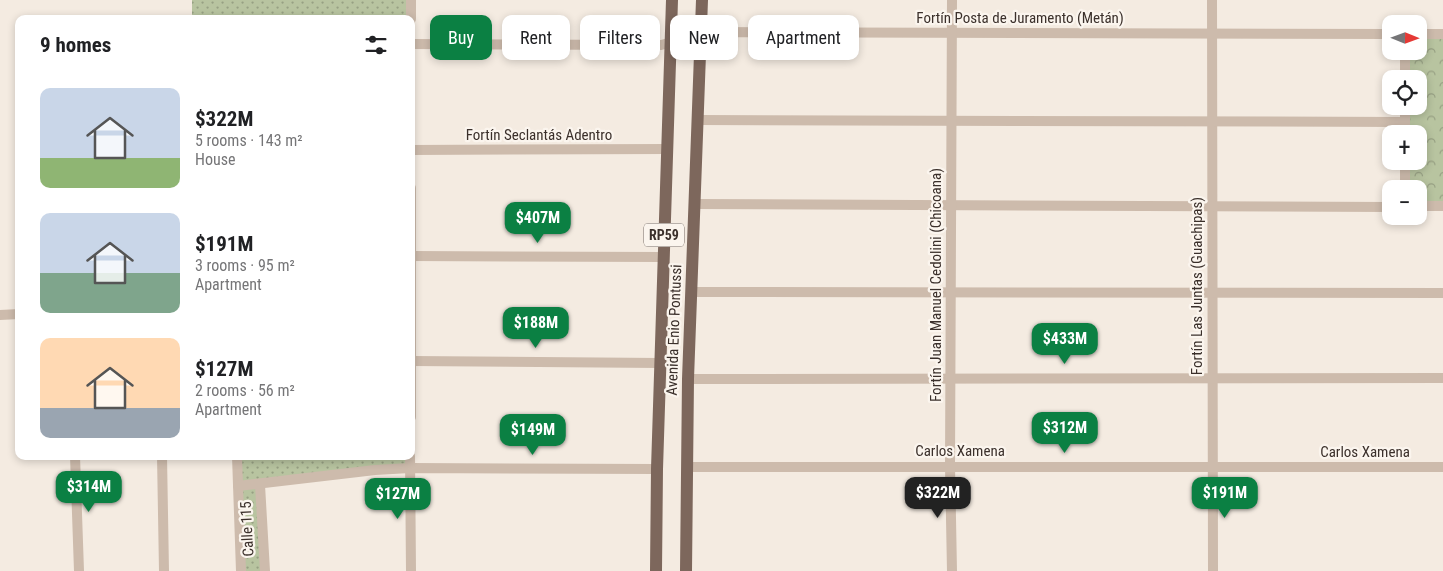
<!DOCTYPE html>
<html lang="en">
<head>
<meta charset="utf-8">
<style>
	body { margin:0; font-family:"Roboto Condensed",sans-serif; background:#f2f2f2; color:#202124; height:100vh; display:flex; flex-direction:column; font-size:19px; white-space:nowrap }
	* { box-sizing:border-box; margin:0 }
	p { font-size:16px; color:#757577 }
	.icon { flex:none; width:28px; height:28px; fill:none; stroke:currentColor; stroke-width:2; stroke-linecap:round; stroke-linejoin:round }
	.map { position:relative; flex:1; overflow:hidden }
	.drawer { position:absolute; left:15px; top:15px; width:400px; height:445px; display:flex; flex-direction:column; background:#fff; border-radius:10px; box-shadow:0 2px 8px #0003 }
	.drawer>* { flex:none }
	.top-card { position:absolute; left:430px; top:15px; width:475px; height:45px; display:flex; gap:10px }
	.needle { width:32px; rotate:91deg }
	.controls { position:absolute; left:1382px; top:15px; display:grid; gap:10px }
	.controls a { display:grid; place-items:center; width:45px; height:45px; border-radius:10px; background:#fff; box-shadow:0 2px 8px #0003; font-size:25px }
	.price { position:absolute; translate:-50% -42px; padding:0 11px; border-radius:10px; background:#0b8043; color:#fff; font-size:16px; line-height:32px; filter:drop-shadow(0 1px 2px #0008) }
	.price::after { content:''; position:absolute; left:50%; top:30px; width:15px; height:11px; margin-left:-8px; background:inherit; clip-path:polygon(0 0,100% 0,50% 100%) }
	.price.current { background:#222; color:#fff }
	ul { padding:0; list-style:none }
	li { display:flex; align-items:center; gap:15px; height:125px; padding:0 25px }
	li span { display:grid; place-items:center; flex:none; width:140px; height:100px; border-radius:10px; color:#555 }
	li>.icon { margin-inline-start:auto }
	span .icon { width:60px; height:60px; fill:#fffc; stroke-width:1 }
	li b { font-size:21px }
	h2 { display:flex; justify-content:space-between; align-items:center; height:60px; padding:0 25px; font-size:21px }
	.pill { padding:0 18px; border-radius:10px; background:#fff; box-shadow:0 2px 8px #0003; font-size:18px; line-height:45px }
	.pill.current { background:#0b8043; color:#fff }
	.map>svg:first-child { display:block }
	.grass { fill:url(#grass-dots) }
	.park { fill:url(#park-crowns) }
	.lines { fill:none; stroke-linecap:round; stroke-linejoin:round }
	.minor { stroke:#cdbbac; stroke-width:10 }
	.major { stroke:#7d675c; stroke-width:12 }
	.labels { text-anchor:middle; stroke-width:4.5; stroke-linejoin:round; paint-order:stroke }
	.shield { fill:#fbf5ee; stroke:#756b66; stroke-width:1 }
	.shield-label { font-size:14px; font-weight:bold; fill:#3b302b }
	.street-label { font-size:15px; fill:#3b302b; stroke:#fbf5ee }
</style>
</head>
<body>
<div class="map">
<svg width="1443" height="571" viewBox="0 0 1443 571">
	<defs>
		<pattern id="grass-dots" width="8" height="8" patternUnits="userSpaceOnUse" patternTransform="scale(1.25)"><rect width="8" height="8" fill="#b8c4a0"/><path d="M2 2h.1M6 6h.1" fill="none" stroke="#97a083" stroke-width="1.8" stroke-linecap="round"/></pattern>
		<pattern id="park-crowns" width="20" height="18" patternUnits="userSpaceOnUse" patternTransform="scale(1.25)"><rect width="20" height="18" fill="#b8c4a0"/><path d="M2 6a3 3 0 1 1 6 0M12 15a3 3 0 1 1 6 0" fill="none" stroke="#97a083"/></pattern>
	</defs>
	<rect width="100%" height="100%" fill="#f4ebe1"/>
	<g class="grass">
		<rect x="192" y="0" width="217" height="19"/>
		<polygon points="238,456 408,456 408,467 260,482 263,571 243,571"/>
	</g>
	<polygon class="park" points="1419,37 1443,37 1443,204 1419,204 1419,189 1408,189 1407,161 1419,161 1419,134 1407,134 1407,106 1419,106 1419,79 1407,79 1407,51 1419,51"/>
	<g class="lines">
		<g class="minor">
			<polyline points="411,0 411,19"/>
			<polyline points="1212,0 1213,571"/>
			<polyline points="1419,34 1443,34"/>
			<polyline points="411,44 661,45 710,32 1391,34"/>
			<polyline points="1405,51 1405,79"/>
			<polyline points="1405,106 1405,134"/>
			<polyline points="698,120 1405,122"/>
			<polyline points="411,150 668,149"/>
			<polyline points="1405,161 1405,189"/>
			<polyline points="411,188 411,417"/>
			<polyline points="694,204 1391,207"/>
			<polyline points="1419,206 1443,206"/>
			<polyline points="411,256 663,257"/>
			<polyline points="692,292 1443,293"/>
			<polyline points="0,315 19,314"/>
			<polyline points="412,361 660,363"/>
			<polyline points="688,379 1443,378"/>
			<polyline points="75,456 79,571"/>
			<polyline points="162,456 164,571"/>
			<polyline points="237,456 241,571"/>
			<polyline points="410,456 411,571"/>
			<polyline points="687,467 1443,467"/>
			<polyline points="260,485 265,571"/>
			<polyline points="238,486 375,470 410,468 657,469"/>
			<polyline points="952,571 950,466 952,0"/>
		</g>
		<g class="major">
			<polyline points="656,571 657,469 672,0"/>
			<polyline points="686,571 688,379 702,0"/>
		</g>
	</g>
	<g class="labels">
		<rect class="shield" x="644" y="223.5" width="40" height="23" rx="4"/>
		<g class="shield-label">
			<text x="664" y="240">RP59</text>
		</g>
		<g class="street-label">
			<text x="1020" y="23">Fortín Posta de Juramento (Metán)</text>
			<text x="539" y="140">Fortín Seclantás Adentro</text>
			<text transform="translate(936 285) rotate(-90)" y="5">Fortín Juan Manuel Cedolini (Chicoana)</text>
			<text transform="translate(1197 286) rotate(-90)" y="5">Fortín Las Juntas (Guachipas)</text>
			<text transform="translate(674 330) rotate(-88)" y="5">Avenida Enio Pontussi</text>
			<text x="960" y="456">Carlos Xamena</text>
			<text x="1365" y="457">Carlos Xamena</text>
			<text transform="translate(247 529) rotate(-93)" y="5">Calle 115</text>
		</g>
	</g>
</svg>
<div class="controls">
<a><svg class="needle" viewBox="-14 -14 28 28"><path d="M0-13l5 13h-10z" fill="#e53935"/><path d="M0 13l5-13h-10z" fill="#757577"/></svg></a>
<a><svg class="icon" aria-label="locate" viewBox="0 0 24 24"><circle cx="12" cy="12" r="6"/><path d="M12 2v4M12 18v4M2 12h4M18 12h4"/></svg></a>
<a>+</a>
<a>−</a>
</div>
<b class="price" style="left:538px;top:244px">$407M</b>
<b class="price" style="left:536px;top:349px">$188M</b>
<b class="price" style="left:1065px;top:365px">$433M</b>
<b class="price" style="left:1065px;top:454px">$312M</b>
<b class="price" style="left:533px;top:456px">$149M</b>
<b class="price" style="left:89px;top:513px">$314M</b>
<b class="price current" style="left:938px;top:519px">$322M</b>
<b class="price" style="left:1225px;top:519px">$191M</b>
<b class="price" style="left:398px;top:520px">$127M</b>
<div class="top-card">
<a class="pill current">Buy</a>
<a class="pill">Rent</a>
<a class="pill">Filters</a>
<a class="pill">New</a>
<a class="pill">Apartment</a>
</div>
<section class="drawer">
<h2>9 homes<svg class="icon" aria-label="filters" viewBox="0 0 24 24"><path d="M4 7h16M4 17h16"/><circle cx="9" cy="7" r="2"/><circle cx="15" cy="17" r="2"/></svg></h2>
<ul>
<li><span style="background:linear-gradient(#c9d6e8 70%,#8fb573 0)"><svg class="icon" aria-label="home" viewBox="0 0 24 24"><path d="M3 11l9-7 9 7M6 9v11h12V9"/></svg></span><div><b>$322M</b><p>5 rooms · 143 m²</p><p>House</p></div></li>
<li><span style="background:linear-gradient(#c9d6e8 60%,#7fa58c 0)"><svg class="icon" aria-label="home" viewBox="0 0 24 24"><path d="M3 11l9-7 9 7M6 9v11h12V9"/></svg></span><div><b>$191M</b><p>3 rooms · 95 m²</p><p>Apartment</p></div></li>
<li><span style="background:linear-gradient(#ffd9b3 70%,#9aa5b1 0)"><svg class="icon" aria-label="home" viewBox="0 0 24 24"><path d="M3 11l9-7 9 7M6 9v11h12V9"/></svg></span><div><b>$127M</b><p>2 rooms · 56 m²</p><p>Apartment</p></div></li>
</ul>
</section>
</div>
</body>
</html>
